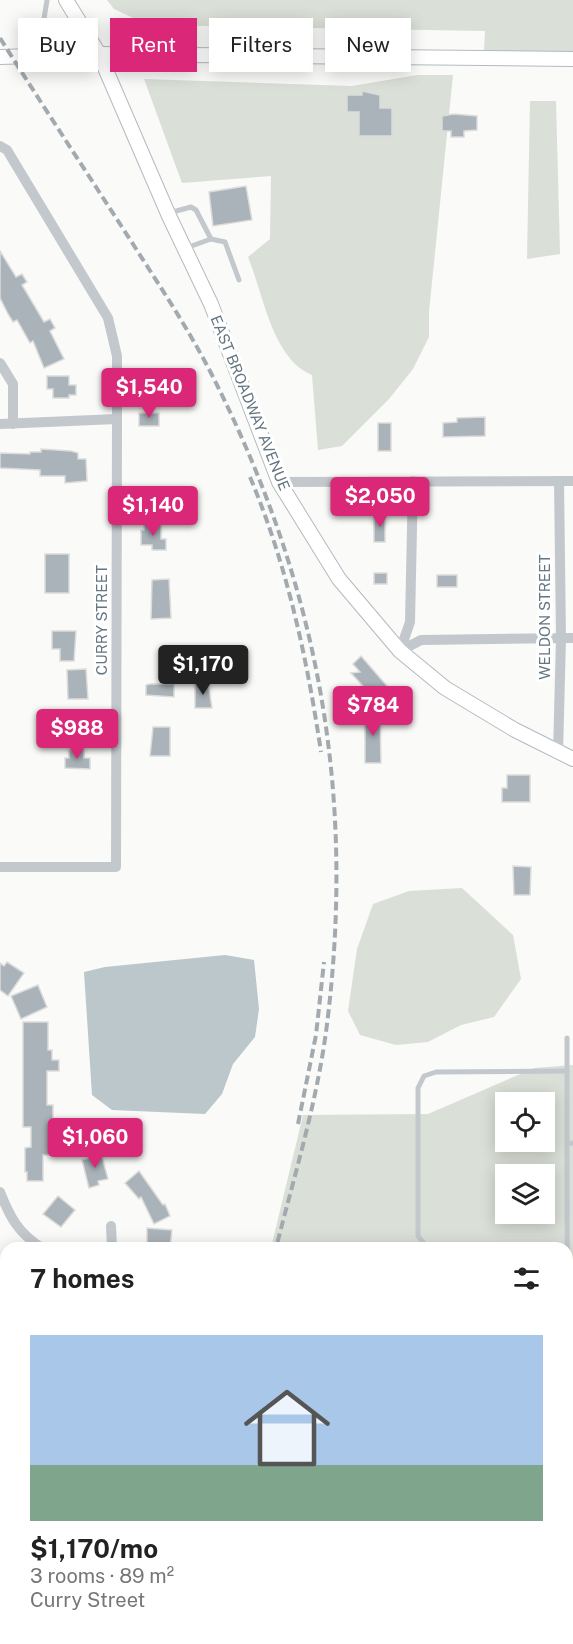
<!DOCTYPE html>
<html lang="en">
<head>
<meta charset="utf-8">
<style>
	body { margin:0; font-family:"Public Sans",sans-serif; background:#f6f6f6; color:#222; height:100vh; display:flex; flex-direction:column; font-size:22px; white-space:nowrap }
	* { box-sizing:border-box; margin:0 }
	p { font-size:20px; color:#767676 }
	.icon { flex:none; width:33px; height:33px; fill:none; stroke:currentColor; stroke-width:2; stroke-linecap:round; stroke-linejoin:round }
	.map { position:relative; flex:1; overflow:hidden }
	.details { position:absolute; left:0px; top:1242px; width:573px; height:402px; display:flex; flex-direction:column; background:#fff; border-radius:18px 18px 0 0; box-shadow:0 3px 15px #0003 }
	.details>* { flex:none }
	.top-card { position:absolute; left:18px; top:18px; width:537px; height:54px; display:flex; gap:12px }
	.controls { position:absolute; left:495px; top:1092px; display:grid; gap:12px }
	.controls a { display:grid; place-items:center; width:60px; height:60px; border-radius:0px; background:#fff; box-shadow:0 3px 15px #0003; font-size:30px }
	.price { position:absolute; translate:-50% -51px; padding:0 14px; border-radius:6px; background:#db2777; color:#fff; font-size:20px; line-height:39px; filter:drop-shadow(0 2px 3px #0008) }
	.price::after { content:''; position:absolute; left:50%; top:36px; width:18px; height:14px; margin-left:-9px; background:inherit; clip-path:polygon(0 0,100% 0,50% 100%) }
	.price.current { background:#222; color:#fff }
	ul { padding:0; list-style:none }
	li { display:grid; align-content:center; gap:12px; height:318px; padding:0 30px }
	li span { display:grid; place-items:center; height:186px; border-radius:0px; color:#555 }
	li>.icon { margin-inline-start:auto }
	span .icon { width:108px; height:108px; fill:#fffc; stroke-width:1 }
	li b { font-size:26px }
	h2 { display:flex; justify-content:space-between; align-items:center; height:72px; padding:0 30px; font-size:26px }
	.pill { padding:0 21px; border-radius:0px; background:#fff; box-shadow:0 3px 15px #0003; font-size:21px; line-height:54px }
	.pill.current { background:#db2777; color:#fff }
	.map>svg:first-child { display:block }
	.green { fill:#dadfd7; fill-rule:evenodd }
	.water { fill:#bbc7cb }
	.building { fill:#aab3b9; stroke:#dcdcda; stroke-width:1.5 }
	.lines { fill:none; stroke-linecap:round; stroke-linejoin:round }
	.secondary-casing { stroke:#b3babf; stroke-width:16 }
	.lane { stroke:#c3c8cc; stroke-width:5 }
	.street { stroke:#c3c8cc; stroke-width:10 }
	.secondary { stroke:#fff; stroke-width:14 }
	.rail { stroke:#a2aab0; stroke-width:4; stroke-dasharray:9 4.5; stroke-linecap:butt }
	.labels { text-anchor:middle; stroke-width:6; stroke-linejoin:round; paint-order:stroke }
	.street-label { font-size:15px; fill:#657683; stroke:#fff }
</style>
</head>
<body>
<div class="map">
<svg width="573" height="1644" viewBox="0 0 573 1644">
	<rect width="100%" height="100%" fill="#fafaf8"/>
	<g class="green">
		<polygon points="107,0 573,0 573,53 484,52 485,31 148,25 114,9"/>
		<path d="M417,75H453L429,312V337L413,369L389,399L342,446L318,450L312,375C272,359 263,293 248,257L270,239L271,176L182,183L144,79L352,86Z"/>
		<polygon points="530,101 556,101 560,254 527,259"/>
		<polygon points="462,888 513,935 521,979 494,1017 461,1025 428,1042 396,1045 360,1035 348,1011 357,949 373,904 409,891"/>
		<path d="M573,1065V1342H567V1248H271L303,1115L428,1114L534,1068ZM506,1102H544V1142H506ZM506,1174H544V1214H506Z"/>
		<polygon points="189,1638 291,1638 291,1644 188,1644"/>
	</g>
	<polygon class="water" points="225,955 254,960 259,1009 255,1037 233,1064 222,1094 205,1114 112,1110 92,1095 84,972 105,967"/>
	<g class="building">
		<polygon points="362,91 380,95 380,108 392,108 392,136 359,136 359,112 347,112 347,95 362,95"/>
		<polygon points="454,114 477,116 477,130 464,131 464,137 451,137 451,131 442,131 442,116"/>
		<polygon points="246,186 252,220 213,226 209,192"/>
		<polygon points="0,251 16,277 22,274 27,282 22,285 44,322 50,319 55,328 50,331 64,359 44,368 33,341 30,343 17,320 13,322 8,314 0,298"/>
		<polygon points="47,376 69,376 69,385 76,385 76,395 69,395 69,398 53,398 53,389 47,389"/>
		<rect x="139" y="413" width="20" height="13"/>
		<polygon points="485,417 485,436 443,437 443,423 457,422 457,418"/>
		<rect x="378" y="423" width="13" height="28"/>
		<polygon points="41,449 71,451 78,453 78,459 86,459 87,481 65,483 65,476 40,476 40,470 0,468 0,453 30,454 30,452 41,452"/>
		<rect x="374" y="514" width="11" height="28"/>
		<polygon points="144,524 161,524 161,539 166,539 166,550 152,550 152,545 141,545 141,530 144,530"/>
		<rect x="45" y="554" width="24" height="39"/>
		<rect x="374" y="573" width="13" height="11"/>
		<rect x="437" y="575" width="20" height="12"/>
		<polygon points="169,579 171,618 151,619 152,580"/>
		<polygon points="52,631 76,631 74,661 60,661 60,649 52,649"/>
		<polygon points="361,656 387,686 374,698 351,673 360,672 353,664"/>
		<polygon points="86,669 88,699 68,699 67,670"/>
		<polygon points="195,682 208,682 212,708 195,708"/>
		<polygon points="150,684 174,684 174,697 146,695 146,685"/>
		<polygon points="365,710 380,712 381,763 365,763"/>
		<polygon points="153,727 170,727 170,756 150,756"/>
		<polygon points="69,750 84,750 84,758 90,758 90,769 65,768 65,758 69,758"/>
		<polygon points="507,775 530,775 530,802 502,802 502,788 507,788"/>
		<polygon points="513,866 531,867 530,895 514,895"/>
		<polygon points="7,962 24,973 8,996 0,990 0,963 4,966"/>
		<polygon points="38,985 47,1007 21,1019 11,996"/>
		<polygon points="23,1022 48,1022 48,1050 52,1050 52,1060 59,1060 59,1071 47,1071 47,1105 53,1105 53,1147 50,1147 50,1155 43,1155 43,1181 27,1181 27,1172 25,1172 25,1148 31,1147 31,1127 23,1127"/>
		<polygon points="100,1149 108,1179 98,1181 99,1185 89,1188 82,1160 90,1158 89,1152"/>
		<polygon points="139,1171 163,1205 165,1204 170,1216 154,1224 141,1197 139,1199 125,1183"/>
		<polygon points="58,1196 75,1210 61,1227 43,1214"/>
		<polygon points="147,1228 172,1230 170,1248 147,1248"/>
	</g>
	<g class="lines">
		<defs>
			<g id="secondary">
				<polyline points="66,0 99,54 169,216 211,304 279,482 339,579 400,651 445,688 515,730 573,759"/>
				<polyline points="0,57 99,54 573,59"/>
			</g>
		</defs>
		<use href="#secondary" class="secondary-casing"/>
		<g class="lane">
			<polyline points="22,54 43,25 47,0"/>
			<polyline points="169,213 191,207 196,210 211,239"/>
			<polyline points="186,248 211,239 225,242 239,280"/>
			<polyline points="567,1038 567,1144 573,1143"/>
			<polyline points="567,1144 568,1508"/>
			<polyline points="464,1248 427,1247 418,1236 418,1088 424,1076 436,1072 567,1071"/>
		</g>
		<g class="street">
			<polyline points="0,146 7,150 108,318 117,356 117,419 116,867 0,867"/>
			<polyline points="0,363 13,384 13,424"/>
			<polyline points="0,424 117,419"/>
			<polyline points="279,482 573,481"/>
			<polyline points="400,651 421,640 573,638"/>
			<polyline points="400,651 410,622 413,481"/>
			<polyline points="558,753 561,638 559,481"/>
			<path d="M0,1192C10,1217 18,1233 42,1248"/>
			<polyline points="111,1226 112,1248"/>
			<polyline points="567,1508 573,1508"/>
			<polyline points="567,1594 573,1594"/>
			<polyline points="40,1644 41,1638"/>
			<polyline points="351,1644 351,1638"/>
		</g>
		<use href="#secondary" class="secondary"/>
		<g class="rail">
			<path d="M0,38C43,106 87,173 131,241C159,285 188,328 212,375C319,586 357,796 326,1032C316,1105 294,1177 276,1248"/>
			<path d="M250,477C287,565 307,658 321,752"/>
			<polyline points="298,1124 316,1035 324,962"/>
			<polyline points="191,1644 192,1638"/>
		</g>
	</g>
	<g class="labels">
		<g class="street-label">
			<text transform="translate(250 403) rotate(68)" y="5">EAST BROADWAY AVENUE</text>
			<text transform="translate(545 617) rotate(-90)" y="5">WELDON STREET</text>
			<text transform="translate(102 620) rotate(-90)" y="5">CURRY STREET</text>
		</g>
	</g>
</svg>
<div class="controls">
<a><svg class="icon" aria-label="locate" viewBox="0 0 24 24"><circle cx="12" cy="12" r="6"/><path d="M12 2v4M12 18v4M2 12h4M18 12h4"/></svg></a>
<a><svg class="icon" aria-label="layers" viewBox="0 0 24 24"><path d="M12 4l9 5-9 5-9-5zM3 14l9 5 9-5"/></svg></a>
</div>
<b class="price" style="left:149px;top:419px">$1,540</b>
<b class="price" style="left:380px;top:528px">$2,050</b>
<b class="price" style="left:153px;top:537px">$1,140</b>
<b class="price current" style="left:203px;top:696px">$1,170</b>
<b class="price" style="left:373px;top:737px">$784</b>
<b class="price" style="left:77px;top:760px">$988</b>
<b class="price" style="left:95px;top:1169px">$1,060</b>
<div class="top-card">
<a class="pill">Buy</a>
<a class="pill current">Rent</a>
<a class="pill">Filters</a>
<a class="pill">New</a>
</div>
<section class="details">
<h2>7 homes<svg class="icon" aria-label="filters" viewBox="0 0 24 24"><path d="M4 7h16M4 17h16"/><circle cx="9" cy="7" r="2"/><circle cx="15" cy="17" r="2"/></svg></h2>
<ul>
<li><span style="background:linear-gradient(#a9c7e8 70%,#7fa58c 0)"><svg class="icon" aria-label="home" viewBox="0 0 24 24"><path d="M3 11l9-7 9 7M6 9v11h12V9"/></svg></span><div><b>$1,170/mo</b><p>3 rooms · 89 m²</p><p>Curry Street</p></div></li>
</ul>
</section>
</div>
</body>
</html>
